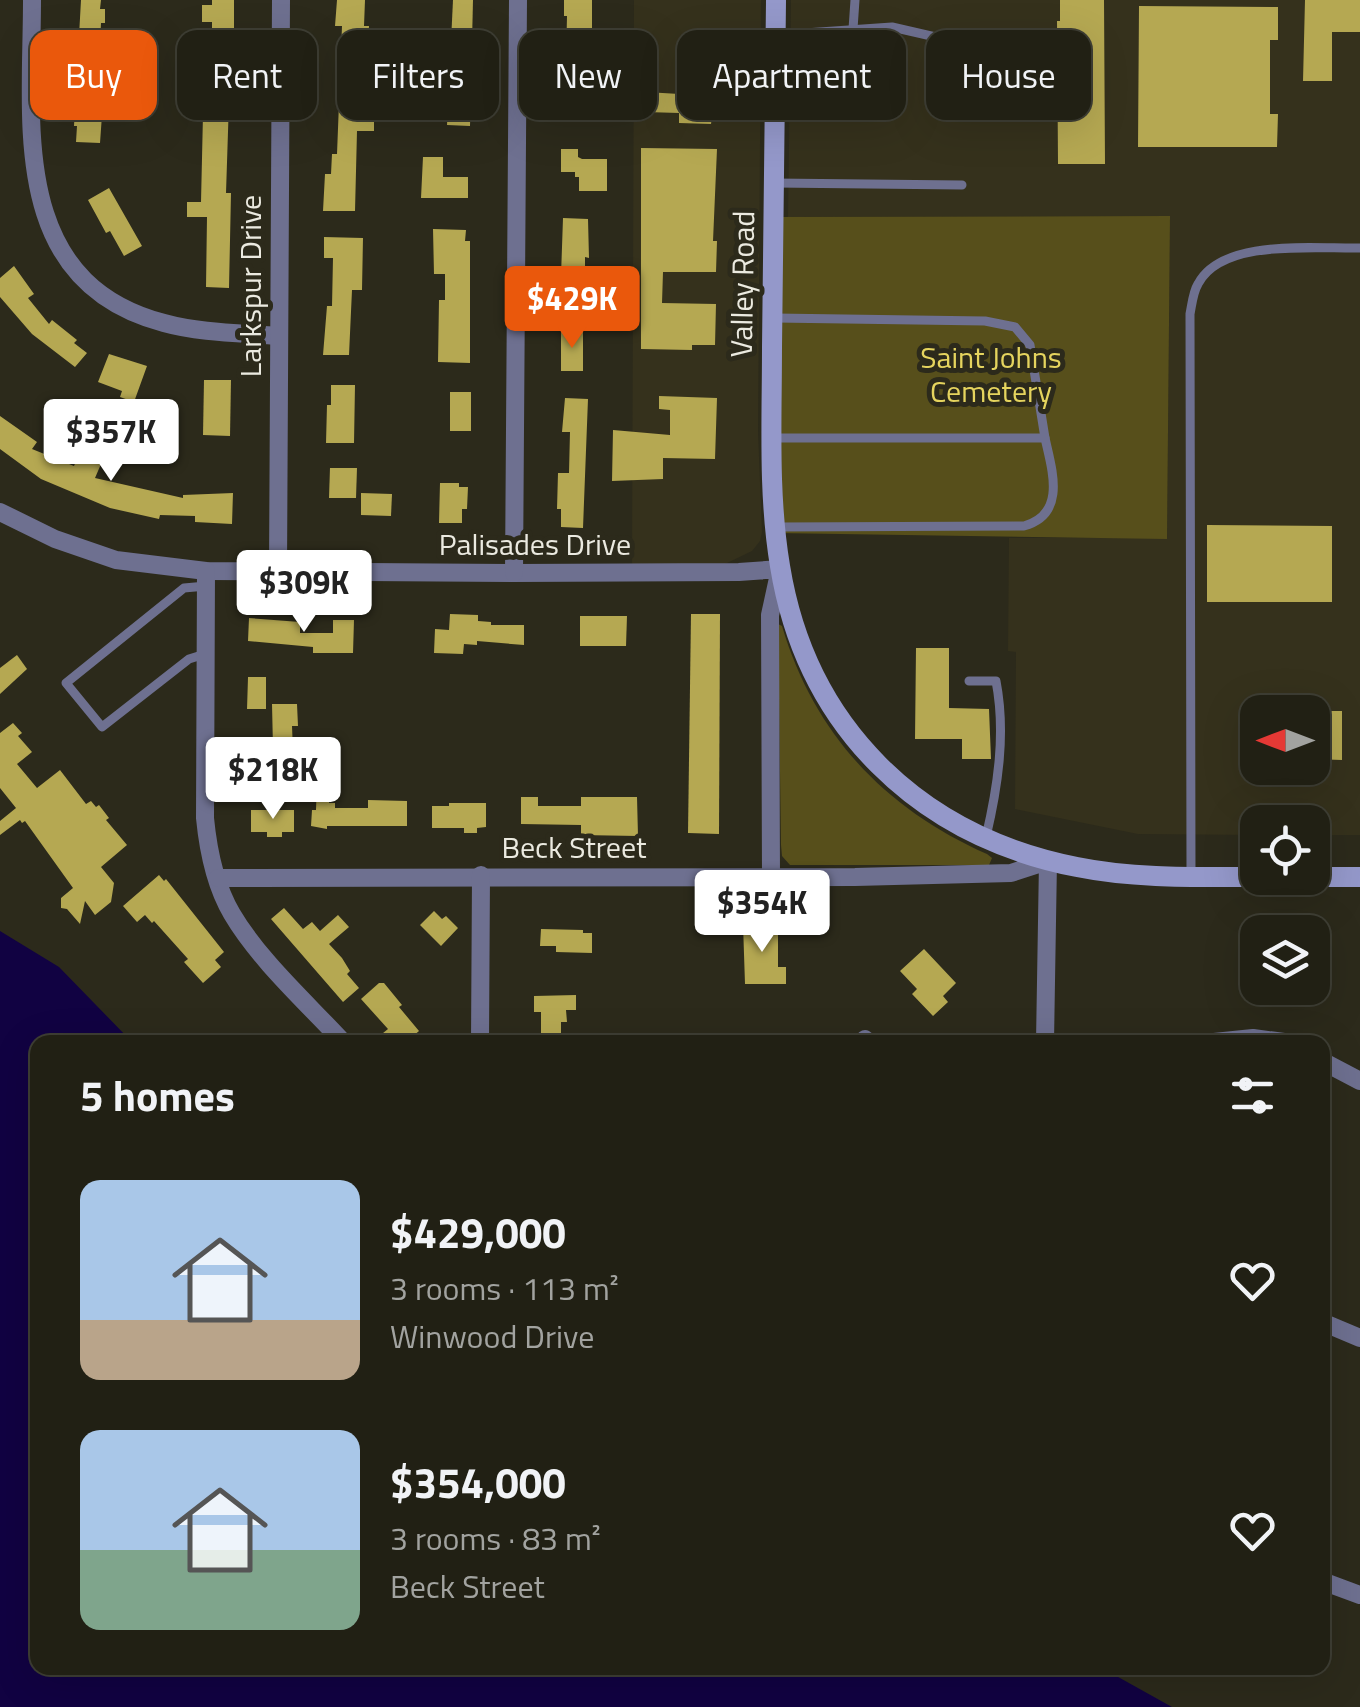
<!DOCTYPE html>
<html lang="en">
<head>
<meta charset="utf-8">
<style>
	body { margin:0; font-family:"Titillium Web",sans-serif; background:#2d2d22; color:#f1f3f6; height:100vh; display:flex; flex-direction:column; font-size:38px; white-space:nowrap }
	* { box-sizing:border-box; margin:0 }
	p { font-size:32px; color:#a2a3a0 }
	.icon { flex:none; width:55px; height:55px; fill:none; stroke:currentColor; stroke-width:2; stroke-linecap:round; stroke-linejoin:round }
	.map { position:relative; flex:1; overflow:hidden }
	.sheet { position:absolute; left:30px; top:1035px; width:1300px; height:640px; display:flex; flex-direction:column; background:#212014; border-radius:20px; box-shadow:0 10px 40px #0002,0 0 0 2px #3e3e34 }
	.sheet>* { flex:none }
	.top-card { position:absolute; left:30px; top:30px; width:1300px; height:90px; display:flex; gap:20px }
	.needle { width:65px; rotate:270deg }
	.buttons { position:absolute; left:1240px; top:695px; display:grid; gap:20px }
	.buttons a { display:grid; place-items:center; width:90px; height:90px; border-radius:20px; background:#212014; box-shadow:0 10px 40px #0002,0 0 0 2px #3e3e34; font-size:50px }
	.price { position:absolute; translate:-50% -85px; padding:0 22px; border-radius:10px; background:#fff; color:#222; font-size:32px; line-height:65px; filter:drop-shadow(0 2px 5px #0008) }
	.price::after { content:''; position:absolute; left:50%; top:60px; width:30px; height:22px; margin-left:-15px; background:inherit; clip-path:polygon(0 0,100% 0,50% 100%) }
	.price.selected { background:#ea580c; color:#fff }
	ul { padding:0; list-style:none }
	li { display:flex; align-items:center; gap:30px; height:250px; padding:0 50px }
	li span { display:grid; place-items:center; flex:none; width:280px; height:200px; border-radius:20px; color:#555 }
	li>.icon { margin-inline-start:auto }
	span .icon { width:120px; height:120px; fill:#fffc; stroke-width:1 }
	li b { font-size:42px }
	h2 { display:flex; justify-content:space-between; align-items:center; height:120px; padding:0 50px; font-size:42px }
	.tag { padding:0 35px; border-radius:20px; background:#212014; box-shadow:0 10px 40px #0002,0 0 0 2px #3e3e34; font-size:35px; line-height:90px }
	.tag.selected { background:#ea580c; color:#fff }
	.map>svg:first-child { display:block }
	.built { fill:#35311c; fill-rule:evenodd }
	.green { fill:#574f1b }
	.water { fill:#110242 }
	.building { fill:#b5a852 }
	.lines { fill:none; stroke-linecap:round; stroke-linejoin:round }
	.service { stroke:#6e7090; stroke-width:9 }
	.minor { stroke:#6e7090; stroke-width:18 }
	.secondary { stroke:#9498ca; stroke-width:20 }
	.labels { text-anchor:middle; stroke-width:10; stroke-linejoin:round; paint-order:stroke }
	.street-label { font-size:30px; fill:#ebeae0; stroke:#2c2a1b }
	.park-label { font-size:30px; fill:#e5d45e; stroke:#2c2a1b }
</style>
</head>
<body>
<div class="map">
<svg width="1360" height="1707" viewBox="0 0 1360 1707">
	<rect width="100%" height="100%" fill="#2c2a1b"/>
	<g class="built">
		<polygon points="634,0 761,0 758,432 762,532 760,541 752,551 725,564 632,566"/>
		<path d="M791,0H1360V835H1313L1312,822H1258L1257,835L1138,834L1015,809L1016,652L1008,651L1009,538H1167L1170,216L788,217ZM1258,712H1312V768H1258Z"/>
	</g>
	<g class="green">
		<polygon points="1170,216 1167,539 775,533 774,217"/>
		<path d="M778,624L782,626C814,734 885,809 987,854L992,858L989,865H790L782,856L781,845Z"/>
	</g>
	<polygon class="water" points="0,931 59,967 132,1042 38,1042 38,1668 1102,1668 1172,1707 0,1707"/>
	<g class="building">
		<polygon points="81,0 101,0 100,9 105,9 105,23 101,23 99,65 110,65 109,87 104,87 100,143 76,142 77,126 74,126"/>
		<polygon points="212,0 234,0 234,41 230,41 232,101 229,101 226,193 231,193 229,288 206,287 207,217 187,217 187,202 201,202 203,114 210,114 210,83 184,83 184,58 212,59 212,22 202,22 202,5 212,5"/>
		<polygon points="337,0 365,0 364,26 369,26 368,41 360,41 360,84 361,101 367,101 367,113 374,113 374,131 357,131 355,211 323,211 325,174 331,174 332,154 337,154 342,26 335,26"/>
		<polygon points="453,0 473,0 470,126 447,125"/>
		<polygon points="564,0 592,0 592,69 611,70 610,87 600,87 599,114 577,113 577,106 565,106 567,16 564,16"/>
		<polygon points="1060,0 1104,0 1105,164 1058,164 1057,21 1060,21"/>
		<polygon points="1305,0 1360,0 1360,32 1332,32 1332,81 1303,81"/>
		<polygon points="1139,6 1278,7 1278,40 1270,40 1270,114 1278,114 1277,147 1138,147"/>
		<polygon points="646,92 729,97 729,117 712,117 711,124 679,123 679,113 646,112"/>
		<polygon points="641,148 717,149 713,241 717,241 716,272 663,272 662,303 716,304 715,345 692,345 692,350 641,349"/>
		<polygon points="561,149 578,149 578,157 582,159 607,159 607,191 579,191 579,177 575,177 575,172 561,172"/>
		<polygon points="423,157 443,157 443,177 468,177 468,198 421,198"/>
		<polygon points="109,188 142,246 124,256 110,231 106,233 88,200"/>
		<polygon points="563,218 588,219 589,258 585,257 585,277 561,276"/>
		<polygon points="433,229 466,230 465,241 470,241 470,363 438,362 439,300 445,300 445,274 434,274"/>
		<polygon points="324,237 363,238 362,290 352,290 349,355 323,355 327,306 332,306 333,258 324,258"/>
		<polygon points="14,266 34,294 28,298 49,324 52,320 77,340 74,343 87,353 75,367 32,334 0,297 0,278"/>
		<rect x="561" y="331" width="22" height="40"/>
		<polygon points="109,354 147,366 134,402 120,397 122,391 98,382"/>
		<polygon points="204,380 231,380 230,436 203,435"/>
		<polygon points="331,385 355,385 354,443 326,443 327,405 331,405"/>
		<rect x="450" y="392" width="21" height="39"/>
		<polygon points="659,396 717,398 715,459 663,458 663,479 612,481 613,430 670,435 670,410 659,409"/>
		<polygon points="565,398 588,399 583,528 561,527 561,509 557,509 558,473 569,473 570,432 562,432"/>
		<polygon points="0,416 37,442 32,449 74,466 79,454 101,464 95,478 183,498 183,495 233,493 232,524 195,522 195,516 160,515 159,519 110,508 41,479 0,449"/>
		<polygon points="330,468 357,468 356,498 329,498"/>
		<polygon points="440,483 459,483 459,487 468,487 467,509 462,509 462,523 439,523"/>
		<polygon points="361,493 392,494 391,516 361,515"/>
		<polygon points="1207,525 1332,526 1332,602 1207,602"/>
		<polygon points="450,614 478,615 478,621 491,622 491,625 524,625 524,645 477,641 477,645 464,644 463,654 434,653 435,629 449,630"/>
		<polygon points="691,614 720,614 719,834 688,833"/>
		<polygon points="580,616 627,616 626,646 580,646"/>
		<polygon points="249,618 300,622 300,633 333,633 333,620 354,620 353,653 313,653 313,647 248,641"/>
		<polygon points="916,648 949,648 949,708 989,709 991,759 962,759 962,739 915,739"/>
		<polygon points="17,655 27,669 0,694 0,668"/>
		<polygon points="248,677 266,677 266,709 247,709"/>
		<polygon points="1251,696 1313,696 1313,711 1342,711 1342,760 1312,759 1312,712 1251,712"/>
		<polygon points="272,704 297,704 298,726 292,726 293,751 275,752 276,773 269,773 269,781 247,781 247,748 273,748"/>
		<polygon points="13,723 22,733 18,736 32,752 17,764 37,788 60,770 86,804 91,801 96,807 99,805 109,818 106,820 127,845 101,867 114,883 111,902 95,915 85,901 80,924 67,909 61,908 61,898 73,888 25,821 22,823 20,820 0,835 0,821 16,808 0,788 0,733"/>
		<polygon points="318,749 333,750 329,803 335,803 335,808 368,808 368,800 407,801 407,826 327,826 327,829 311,826 312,810 316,810"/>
		<polygon points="521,797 538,797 538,806 581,806 581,797 637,797 638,836 581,835 581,825 521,824"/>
		<polygon points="449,803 486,803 486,827 477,828 477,833 464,833 464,828 432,828 432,806 449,806"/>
		<polygon points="251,810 294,810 294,832 282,832 282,837 267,837 267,832 251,832"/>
		<polygon points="159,875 164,881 166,879 224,952 215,960 221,967 203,983 184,962 188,959 154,921 152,923 145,915 137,922 123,906"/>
		<polygon points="284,908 303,929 312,922 320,931 338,915 349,927 329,944 342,958 350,971 347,974 359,988 343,1002 271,919"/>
		<polygon points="434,911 442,919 446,916 458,928 441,946 420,925"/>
		<polygon points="743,924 778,924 778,967 786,967 786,984 745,984"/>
		<polygon points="541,929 583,930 583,933 592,933 592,953 556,952 556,946 540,946"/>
		<polygon points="924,949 956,983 943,996 948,1002 933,1016 912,994 917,989 900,971"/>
		<polygon points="379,983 384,983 402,1005 399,1007 419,1031 406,1042 372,1042 388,1029 361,999"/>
		<polygon points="576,995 576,1010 566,1010 567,1022 561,1022 561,1042 541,1042 541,1012 534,1012 534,996"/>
	</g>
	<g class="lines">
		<g class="service">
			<polyline points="853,29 855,0"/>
			<polyline points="776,35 892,27 1023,57"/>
			<polyline points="774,183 962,185"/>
			<polyline points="775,318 985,321 1015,327 1030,345 1045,438"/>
			<path d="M772,438H1045C1052,470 1067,514 1024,526L778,527"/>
			<polyline points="205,654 189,659 102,727 66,683 184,588 206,586"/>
			<path d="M969,681H996C1006,733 998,786 986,837"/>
			<path d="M1191,876L1190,314C1192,304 1193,292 1198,284C1222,238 1315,249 1360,248"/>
		</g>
		<g class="minor">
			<path d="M32,0C32,124 8,282 164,323C200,333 241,333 278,336"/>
			<polyline points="0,512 55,539 116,560 206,571 514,573 739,572 780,569 770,615 771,877"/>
			<path d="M206,571L205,818C208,849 216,887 232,914C259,960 307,1003 343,1042"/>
			<polyline points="278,572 281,0"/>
			<polyline points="514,573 518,0"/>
			<polyline points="218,878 855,877 1011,873 1048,861 1045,1042"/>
			<polyline points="865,1039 866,1042"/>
			<polyline points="480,1042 481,875"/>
			<polyline points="1214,1042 1253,1038 1284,1042"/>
			<polyline points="1322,1061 1360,1081"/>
			<polyline points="1322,1322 1360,1338"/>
			<polyline points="1322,1581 1360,1595"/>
		</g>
		<g class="secondary">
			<path d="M776,0C775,116 773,232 772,347C772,420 768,494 780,566C806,727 919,836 1077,867C1136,879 1198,877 1258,877"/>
			<polyline points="1312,877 1360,877"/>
		</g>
	</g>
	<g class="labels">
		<g class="street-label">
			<text transform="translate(743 284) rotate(-89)" y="10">Valley Road</text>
			<text transform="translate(251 286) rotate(-90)" y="10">Larkspur Drive</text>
			<text x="535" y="555">Palisades Drive</text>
			<text x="574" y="858">Beck Street</text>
		</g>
		<g class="park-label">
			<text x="991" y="368">Saint Johns<tspan x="991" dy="34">Cemetery</tspan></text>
		</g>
	</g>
</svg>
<div class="buttons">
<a><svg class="needle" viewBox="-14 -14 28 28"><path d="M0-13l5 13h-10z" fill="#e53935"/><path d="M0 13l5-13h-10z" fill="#a2a3a0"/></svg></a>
<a><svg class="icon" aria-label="locate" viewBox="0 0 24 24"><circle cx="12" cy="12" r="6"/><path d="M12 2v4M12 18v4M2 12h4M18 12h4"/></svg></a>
<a><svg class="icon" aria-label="layers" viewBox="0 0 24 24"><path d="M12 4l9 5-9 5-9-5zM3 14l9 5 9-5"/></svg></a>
</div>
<b class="price selected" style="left:572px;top:351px">$429K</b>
<b class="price" style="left:111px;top:484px">$357K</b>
<b class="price" style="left:304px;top:635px">$309K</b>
<b class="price" style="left:273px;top:822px">$218K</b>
<b class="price" style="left:762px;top:955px">$354K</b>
<div class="top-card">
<a class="tag selected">Buy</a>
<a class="tag">Rent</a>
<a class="tag">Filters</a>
<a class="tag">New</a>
<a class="tag">Apartment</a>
<a class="tag">House</a>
</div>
<section class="sheet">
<h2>5 homes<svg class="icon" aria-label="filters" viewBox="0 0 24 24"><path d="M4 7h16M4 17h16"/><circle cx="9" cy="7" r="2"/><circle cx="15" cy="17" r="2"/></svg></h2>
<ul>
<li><span style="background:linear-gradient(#a9c7e8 70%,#b9a48a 0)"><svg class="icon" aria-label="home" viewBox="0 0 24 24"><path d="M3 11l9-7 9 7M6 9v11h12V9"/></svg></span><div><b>$429,000</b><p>3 rooms · 113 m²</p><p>Winwood Drive</p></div><svg class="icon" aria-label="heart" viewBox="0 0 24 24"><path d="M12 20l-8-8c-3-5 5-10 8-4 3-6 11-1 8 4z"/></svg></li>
<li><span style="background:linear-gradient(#a9c7e8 60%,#7fa58c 0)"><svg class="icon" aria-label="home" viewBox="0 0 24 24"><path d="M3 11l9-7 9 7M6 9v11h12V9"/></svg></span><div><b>$354,000</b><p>3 rooms · 83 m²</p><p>Beck Street</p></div><svg class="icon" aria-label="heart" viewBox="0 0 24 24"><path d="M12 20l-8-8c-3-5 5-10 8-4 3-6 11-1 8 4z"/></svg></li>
</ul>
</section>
</div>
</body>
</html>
